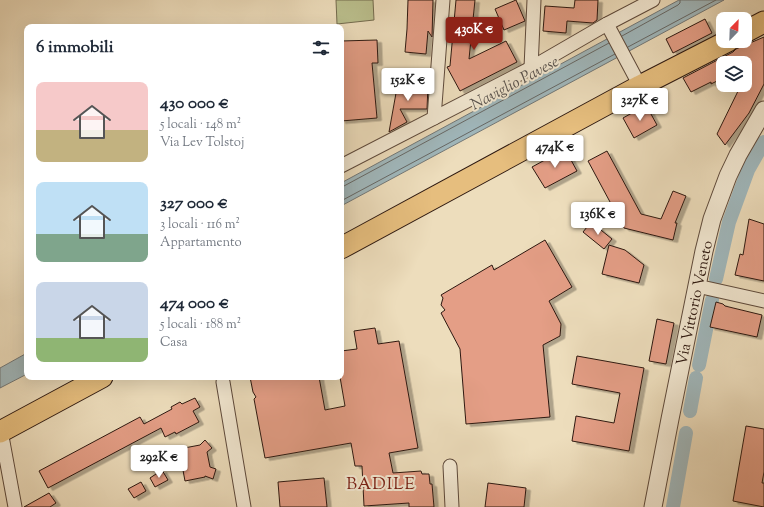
<!DOCTYPE html>
<html lang="it">
<head>
<meta charset="utf-8">
<style>
	body { margin:0; font-family:"Sorts Mill Goudy",serif; background:#f6f6f7; color:#1f2937; height:100vh; display:flex; flex-direction:column; font-size:15px; white-space:nowrap }
	* { box-sizing:border-box; margin:0 }
	p { font-size:13px; color:#747a83 }
	.icon { flex:none; width:22px; height:22px; fill:none; stroke:currentColor; stroke-width:2; stroke-linecap:round; stroke-linejoin:round }
	.map { position:relative; flex:1; overflow:hidden }
	.panel { position:absolute; left:24px; top:24px; width:320px; height:356px; display:flex; flex-direction:column; background:#fff; border-radius:8px; box-shadow:0 4px 16px #0002 }
	.panel>* { flex:none }
	.needle { width:26px; rotate:23deg }
	.fabs { position:absolute; left:716px; top:12px; display:grid; gap:8px }
	.fabs a { display:grid; place-items:center; width:36px; height:36px; border-radius:8px; background:#fff; box-shadow:0 4px 16px #0002; font-size:20px }
	.price { position:absolute; translate:-50% -34px; padding:0 9px; border-radius:4px; background:#fff; color:#222; font-size:13px; line-height:26px; filter:drop-shadow(0 1px 2px #0008) }
	.price::after { content:''; position:absolute; left:50%; top:24px; width:12px; height:9px; margin-left:-6px; background:inherit; clip-path:polygon(0 0,100% 0,50% 100%) }
	.price.on { background:#8f2418; color:#fff }
	ul { padding:0; list-style:none }
	li { display:flex; align-items:center; gap:12px; height:100px; padding:0 12px }
	li span { display:grid; place-items:center; flex:none; width:112px; height:80px; border-radius:8px; color:#555 }
	li>.icon { margin-inline-start:auto }
	span .icon { width:48px; height:48px; fill:#fffc; stroke-width:1 }
	li b { font-size:17px }
	h2 { display:flex; justify-content:space-between; align-items:center; height:48px; padding:0 12px; font-size:17px }
	.map>svg:first-child { display:block }
	.green { fill:#bbc08e; stroke:#746c4f }
	.water { fill:#a0b8bd; stroke:#727878 }
	.lines { fill:none; stroke-linecap:round; stroke-linejoin:round }
	.shore { stroke:#666866; stroke-width:1 }
	.canal { stroke:#a0b8bd; stroke-width:14 }
	.building { fill:#e49e86; stroke:#2d1810; filter:url(#shadow) }
	.minor-casing { stroke:#5d493b; stroke-width:15 }
	.tertiary-casing { stroke:#5d493b; stroke-width:19 }
	.primary-casing { stroke:#2d1810; stroke-width:23 }
	.minor { stroke:#f3e9d3; stroke-width:13 }
	.tertiary { stroke:#f3e9d3; stroke-width:17 }
	.primary { stroke:#e6be7e; stroke-width:21 }
	.labels { text-anchor:middle; stroke-width:4; stroke-linejoin:round; paint-order:stroke }
	.street-label { font-size:15px; fill:#2d1810; stroke:#f3e9d3 }
	.water-label { font-size:16px; font-style:italic; fill:#55504d; stroke:#f3e9d3 }
	.quarter-label { font-size:17px; letter-spacing:1px; fill:#7a1f14; stroke:#f3e9d3 }
</style>
</head>
<body>
<div class="map">
<svg width="764" height="507" viewBox="0 0 764 507">
	<defs>
		<filter id="shadow"><feDropShadow dx="4.5" dy="2.5" stdDeviation="0" flood-color="#0004"/></filter>
	</defs>
	<rect width="100%" height="100%" fill="#edddbc"/>
	<filter id="stains"><feTurbulence type="fractalNoise" baseFrequency=".005" numOctaves="4"/><feColorMatrix values="0 0 0 0 .2 0 0 0 0 .09 0 0 0 0 .02 0 0 0 .5 -.17"/></filter>
	<radialGradient id="worn" r=".72"><stop offset=".6" stop-color="#630" stop-opacity="0"/><stop offset="1" stop-color="#630" stop-opacity=".3"/></radialGradient>
	<polygon class="green" points="336,0 373,0 374,20 337,24"/>
	<g class="water">
		<polygon points="679,0 724,0 341,206 341,183"/>
		<polygon points="27,353 27,374 0,388 0,368"/>
	</g>
	<g class="lines">
		<g class="shore">
			<polyline points="622,36 678,5 680,3 680,0"/>
			<polyline points="628,47 716,0"/>
			<polyline points="341,186 344,186 609,43"/>
			<polyline points="341,201 615,54"/>
		</g>
		<g class="canal">
			<polyline points="716,279 729,222 748,170 764,142"/>
			<polyline points="699,365 712,300"/>
			<polyline points="690,411 696,378"/>
			<polyline points="673,507 686,433"/>
		</g>
	</g>
	<g class="building">
		<polygon points="408,0 433,0 432,37 428,31 426,54 405,52 407,29"/>
		<polygon points="456,0 475,0 469,59 506,41 517,62 460,91 447,67 450,66"/>
		<polygon points="516,0 525,21 504,30 495,9"/>
		<polygon points="575,0 598,0 597,20 593,23 567,21 566,33 543,31 545,6 574,8"/>
		<polygon points="705,19 712,33 673,53 666,39"/>
		<polygon points="764,37 764,84 749,113 725,145 717,134 741,85 745,85 745,77 750,65 745,68 745,63 723,63 723,78 711,84 711,82 691,92 683,78 733,52 736,49"/>
		<polygon points="377,40 378,63 372,63 377,118 341,121 341,41"/>
		<polygon points="398,82 416,86 428,85 427,109 400,109 407,122 389,132"/>
		<polygon points="646,105 657,125 634,138 623,118"/>
		<polygon points="565,149 577,171 545,188 532,167"/>
		<polygon points="607,151 641,214 661,219 673,191 686,196 675,223 677,223 673,240 624,228 588,161"/>
		<polygon points="749,219 764,224 764,281 735,275 740,254 743,255"/>
		<polygon points="591,222 612,239 604,249 583,232"/>
		<polygon points="545,240 572,287 549,301 561,324 560,336 543,345 550,417 466,424 460,349 441,313 445,310 441,305 443,298 441,295 492,265 494,270"/>
		<polygon points="609,245 625,250 644,265 639,283 602,274"/>
		<polygon points="716,302 723,304 725,306 762,315 757,337 710,327"/>
		<polygon points="657,319 674,323 666,364 649,361"/>
		<polygon points="375,328 378,344 399,341 418,448 389,453 393,473 421,471 422,474 429,474 430,484 432,484 434,507 409,507 409,503 364,506 362,466 355,466 351,443 265,458 254,399 256,397 253,392 250,377 319,377 325,410 345,406 340,377 341,377 341,351 357,349 354,331"/>
		<polygon points="577,356 644,368 629,451 572,441 576,416 614,423 620,393 572,384"/>
		<polygon points="195,398 200,407 193,411 199,422 176,434 175,432 165,437 161,428 48,488 39,471 140,417 144,424 172,409 171,407 180,402 182,404"/>
		<polygon points="746,426 764,429 764,472 762,483 764,483 764,507 733,501"/>
		<polygon points="205,440 212,448 207,452 210,467 216,469 213,479 205,476 205,477 185,481 179,449 200,445"/>
		<polygon points="162,470 168,480 155,487 150,478"/>
		<polygon points="324,478 327,507 280,507 278,482"/>
		<polygon points="141,482 146,491 134,498 128,489"/>
		<polygon points="488,483 526,488 524,507 485,507"/>
		<polygon points="49,493 56,503 50,507 24,507"/>
	</g>
	<g class="lines">
		<defs>
			<g id="minor">
				<polyline points="607,24 640,86"/>
				<polyline points="531,68 534,0"/>
				<polyline points="434,118 443,0"/>
				<polyline points="341,166 531,68 607,24 653,0"/>
				<polyline points="697,286 764,301"/>
				<polyline points="223,382 244,507"/>
				<polyline points="1,431 15,507"/>
				<polyline points="450,466 452,507"/>
			</g>
			<polyline id="tertiary" points="653,507 670,419 704,251 712,219 728,176 738,155 764,110"/>
			<g id="primary">
				<polyline points="745,32 764,22"/>
				<polyline points="341,248 640,86 728,41"/>
				<polyline points="0,432 102,377"/>
			</g>
		</defs>
		<use href="#minor" class="minor-casing"/>
		<use href="#tertiary" class="tertiary-casing"/>
		<use href="#primary" class="primary-casing"/>
		<use href="#minor" class="minor"/>
		<use href="#tertiary" class="tertiary"/>
		<use href="#primary" class="primary"/>
	</g>
	<g class="labels">
		<g class="street-label">
			<text transform="translate(694 303) rotate(-78)" y="5">Via Vittorio Veneto</text>
		</g>
		<g class="water-label">
			<text transform="translate(514 82) rotate(-28)" y="6">Naviglio Pavese</text>
		</g>
		<g class="quarter-label">
			<text x="381" y="489">BADILE</text>
		</g>
	</g>
	<rect width="100%" height="100%" filter="url(#stains)"/>
	<rect width="100%" height="100%" fill="url(#worn)"/>
</svg>
<div class="fabs">
<a><svg class="needle" viewBox="-14 -14 28 28"><path d="M0-13l5 13h-10z" fill="#e53935"/><path d="M0 13l5-13h-10z" fill="#747a83"/></svg></a>
<a><svg class="icon" aria-label="layers" viewBox="0 0 24 24"><path d="M12 4l9 5-9 5-9-5zM3 14l9 5 9-5"/></svg></a>
</div>
<b class="price on" style="left:474px;top:51px">430K €</b>
<b class="price" style="left:408px;top:102px">152K €</b>
<b class="price" style="left:640px;top:122px">327K €</b>
<b class="price" style="left:555px;top:169px">474K €</b>
<b class="price" style="left:598px;top:236px">136K €</b>
<b class="price" style="left:159px;top:479px">292K €</b>
<section class="panel">
<h2>6 immobili<svg class="icon" aria-label="filters" viewBox="0 0 24 24"><path d="M4 7h16M4 17h16"/><circle cx="9" cy="7" r="2"/><circle cx="15" cy="17" r="2"/></svg></h2>
<ul>
<li><span style="background:linear-gradient(#f6c9c9 60%,#c2b280 0)"><svg class="icon" aria-label="home" viewBox="0 0 24 24"><path d="M3 11l9-7 9 7M6 9v11h12V9"/></svg></span><div><b>430 000 €</b><p>5 locali · 148 m²</p><p>Via Lev Tolstoj</p></div></li>
<li><span style="background:linear-gradient(#bfe0f5 65%,#7fa58c 0)"><svg class="icon" aria-label="home" viewBox="0 0 24 24"><path d="M3 11l9-7 9 7M6 9v11h12V9"/></svg></span><div><b>327 000 €</b><p>3 locali · 116 m²</p><p>Appartamento</p></div></li>
<li><span style="background:linear-gradient(#c9d6e8 70%,#8fb573 0)"><svg class="icon" aria-label="home" viewBox="0 0 24 24"><path d="M3 11l9-7 9 7M6 9v11h12V9"/></svg></span><div><b>474 000 €</b><p>5 locali · 188 m²</p><p>Casa</p></div></li>
</ul>
</section>
</div>
</body>
</html>
